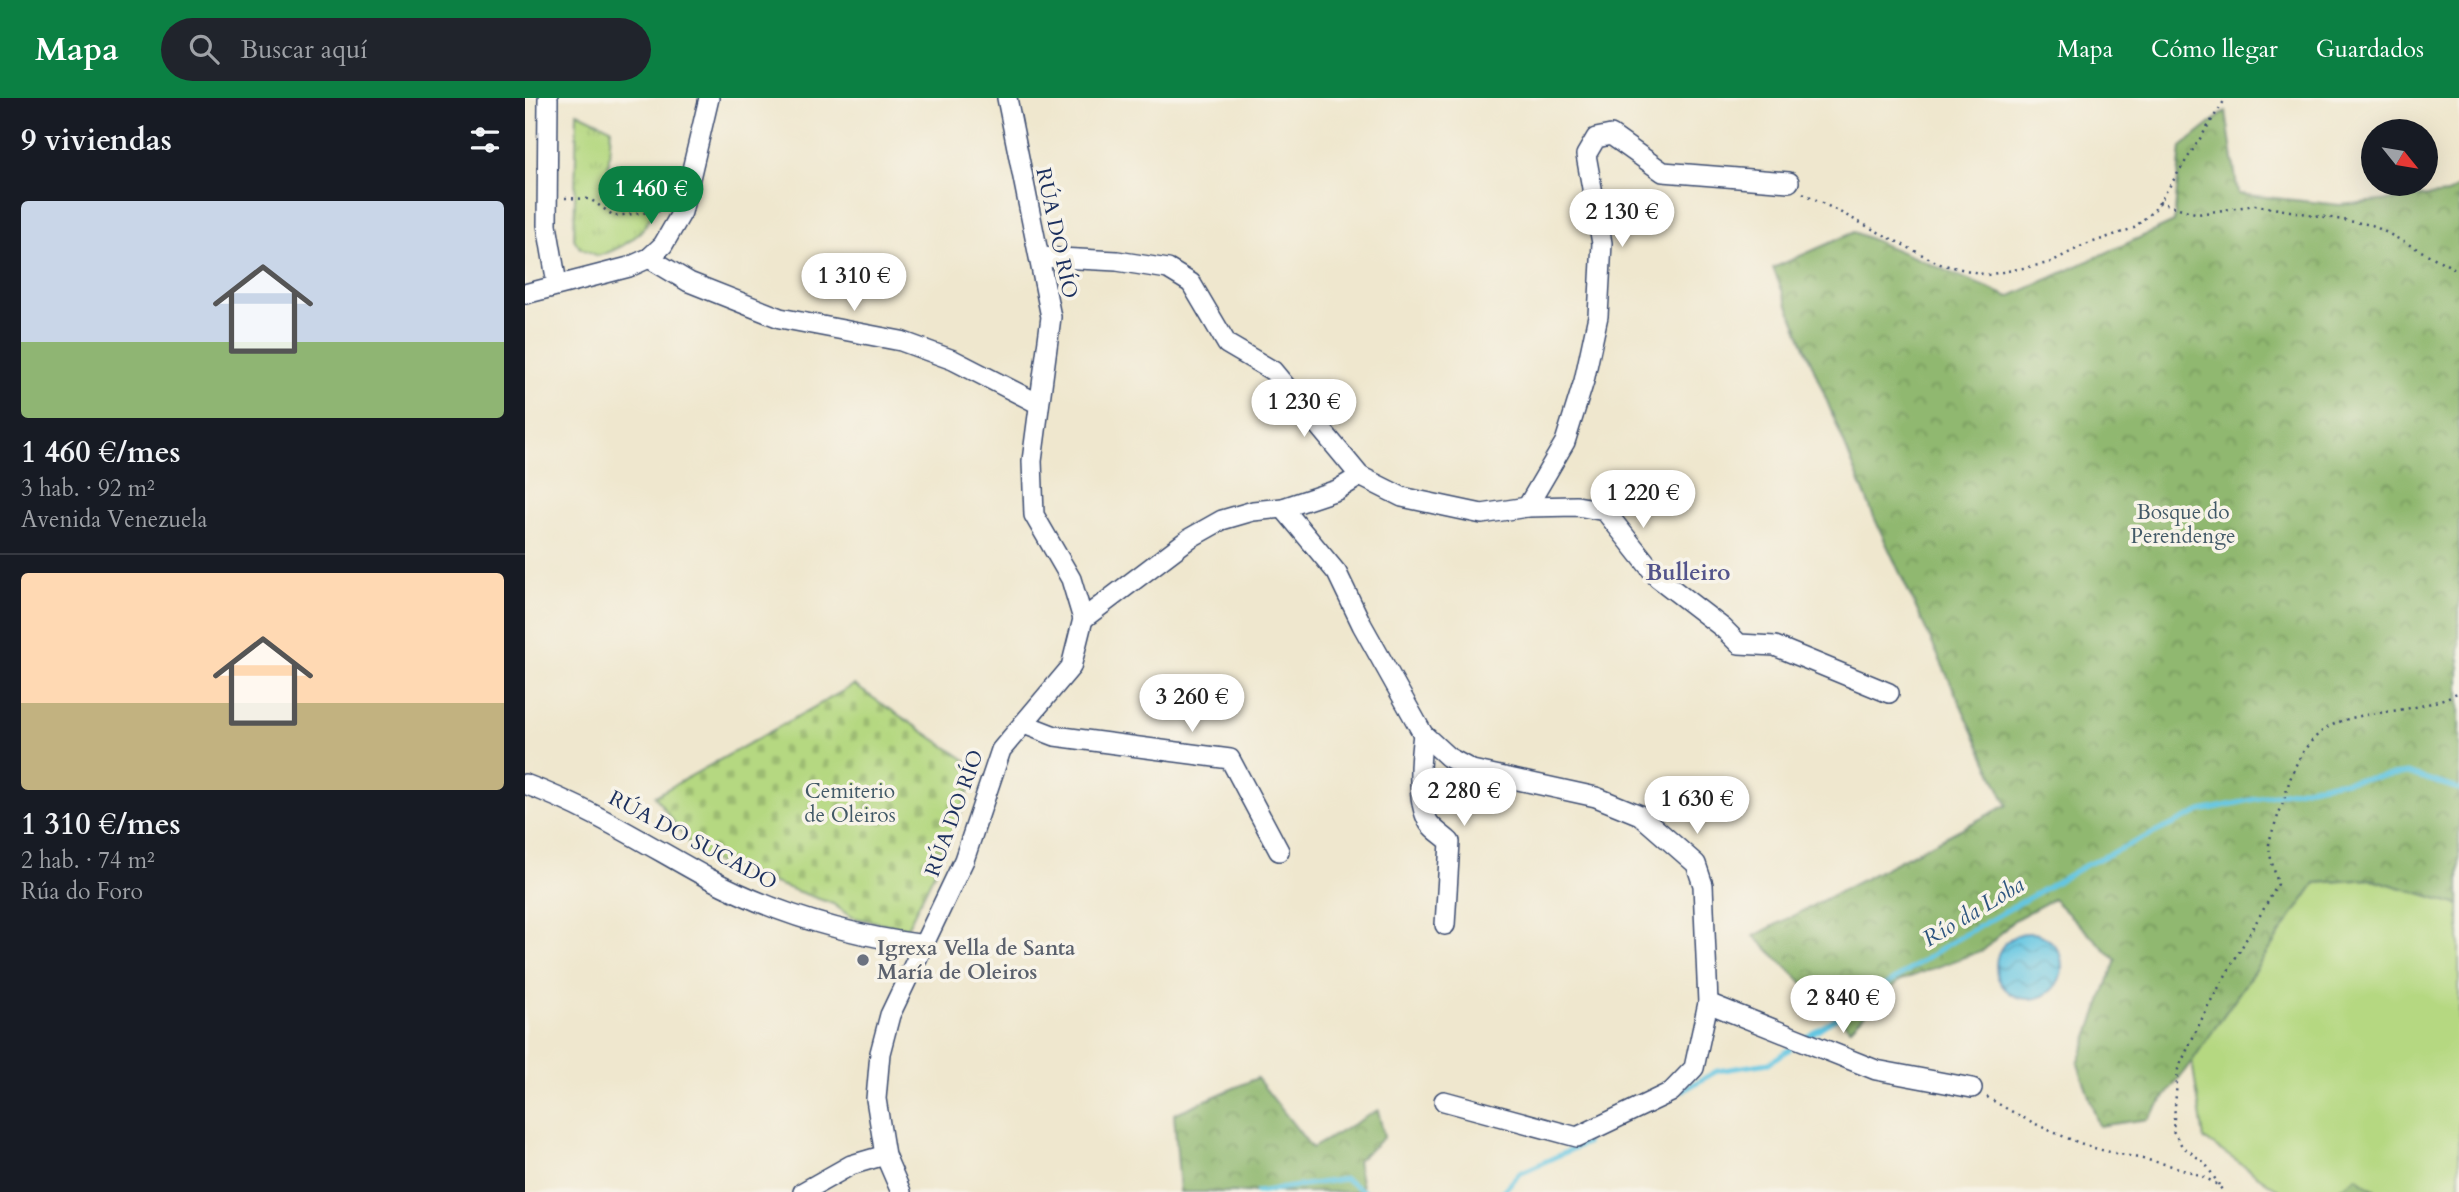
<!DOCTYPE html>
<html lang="es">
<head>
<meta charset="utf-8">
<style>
	body { margin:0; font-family:Cardo,serif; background:#20242c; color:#f1f3f6; height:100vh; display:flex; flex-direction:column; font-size:26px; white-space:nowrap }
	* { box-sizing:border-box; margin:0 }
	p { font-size:23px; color:#9ea1a6 }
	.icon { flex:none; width:38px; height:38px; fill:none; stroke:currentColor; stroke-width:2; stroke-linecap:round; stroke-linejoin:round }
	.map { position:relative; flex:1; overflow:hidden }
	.drawer { display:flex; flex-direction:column; background:#171b24; width:525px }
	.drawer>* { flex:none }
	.needle { width:46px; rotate:120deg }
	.buttons { position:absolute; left:1836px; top:21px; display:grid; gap:14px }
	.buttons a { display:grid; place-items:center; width:77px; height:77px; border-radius:50%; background:#171b24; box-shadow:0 7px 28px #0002; font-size:35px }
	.price { position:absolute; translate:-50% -60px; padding:0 16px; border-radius:24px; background:#fff; color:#222; font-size:23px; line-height:46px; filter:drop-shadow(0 2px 4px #0008) }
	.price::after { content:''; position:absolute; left:50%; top:42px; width:21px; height:16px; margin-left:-10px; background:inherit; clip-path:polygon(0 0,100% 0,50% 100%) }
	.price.active { background:#0b8043; color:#fff }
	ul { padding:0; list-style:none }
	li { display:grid; align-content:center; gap:14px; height:371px; padding:0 21px }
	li+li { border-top:2px solid #363941 }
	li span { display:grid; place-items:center; height:217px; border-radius:7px; color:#555 }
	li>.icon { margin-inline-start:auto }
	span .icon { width:126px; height:126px; fill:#fffc; stroke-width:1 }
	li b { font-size:30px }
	h2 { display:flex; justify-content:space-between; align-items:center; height:84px; padding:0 21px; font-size:30px }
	header { display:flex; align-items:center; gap:42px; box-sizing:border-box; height:98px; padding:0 35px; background:#0b8043; color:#fff }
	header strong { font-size:33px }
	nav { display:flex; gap:38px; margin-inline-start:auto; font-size:24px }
	.search { width:490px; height:63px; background:#20242c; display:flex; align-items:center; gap:18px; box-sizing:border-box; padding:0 24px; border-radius:38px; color:#9ea1a6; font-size:26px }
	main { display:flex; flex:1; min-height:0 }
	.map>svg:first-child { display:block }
	.grass { fill:#b5d881; stroke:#688470; stroke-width:2 }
	.forest { fill:url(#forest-crowns); stroke:#567466; stroke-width:2 }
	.cemetery { fill:url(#cemetery-stones); stroke:#688470; stroke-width:2 }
	.park { fill:url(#park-tufts); stroke:#688470; stroke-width:2 }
	.water { fill:url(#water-waves); stroke:#407aa0; stroke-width:2 }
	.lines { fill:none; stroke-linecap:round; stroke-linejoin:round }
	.stream { stroke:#64c6e2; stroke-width:5 }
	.minor-casing { stroke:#3b4b6f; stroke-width:22 }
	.path { stroke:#3b4b6f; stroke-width:2.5; stroke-dasharray:2 5; stroke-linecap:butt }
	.minor { stroke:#fff; stroke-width:19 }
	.worship-dot { fill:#6b7280; stroke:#f7f3e8; stroke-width:2.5 }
	.labels { text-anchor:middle; stroke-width:7; stroke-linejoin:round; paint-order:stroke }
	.street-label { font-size:21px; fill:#1b2f5e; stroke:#f7f3e8 }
	.park-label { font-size:21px; fill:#425967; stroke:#f7f3e8 }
	.worship-label { font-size:21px; font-weight:bold; fill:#5b616d; stroke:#f7f3e8; text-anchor:start }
	.neighbourhood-label { font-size:23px; font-weight:bold; fill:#53548b; stroke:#f7f3e8 }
	.water-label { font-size:23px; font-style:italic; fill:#2d557f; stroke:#f7f3e8 }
</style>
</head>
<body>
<header>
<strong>Mapa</strong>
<div class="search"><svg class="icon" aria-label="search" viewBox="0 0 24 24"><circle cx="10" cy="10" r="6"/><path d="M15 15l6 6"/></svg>Buscar aquí</div>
<nav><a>Mapa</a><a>Cómo llegar</a><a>Guardados</a></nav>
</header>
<main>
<section class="drawer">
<h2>9 viviendas<svg class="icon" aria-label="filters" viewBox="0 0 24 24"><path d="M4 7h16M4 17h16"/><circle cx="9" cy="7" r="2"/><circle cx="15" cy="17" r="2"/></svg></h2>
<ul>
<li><span style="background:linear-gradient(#c9d6e8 65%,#8fb573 0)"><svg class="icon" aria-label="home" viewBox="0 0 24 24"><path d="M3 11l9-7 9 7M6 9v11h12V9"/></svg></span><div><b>1 460 €/mes</b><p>3 hab. · 92 m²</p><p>Avenida Venezuela</p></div></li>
<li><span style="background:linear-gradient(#ffd9b3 60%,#c2b280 0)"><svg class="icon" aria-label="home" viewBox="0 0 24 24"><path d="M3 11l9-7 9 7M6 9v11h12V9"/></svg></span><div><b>1 310 €/mes</b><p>2 hab. · 74 m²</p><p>Rúa do Foro</p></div></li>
</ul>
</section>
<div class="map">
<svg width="1934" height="1094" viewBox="0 0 1934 1094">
	<defs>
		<pattern id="forest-crowns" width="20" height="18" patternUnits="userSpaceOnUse" patternTransform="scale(1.75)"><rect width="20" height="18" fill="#90b86f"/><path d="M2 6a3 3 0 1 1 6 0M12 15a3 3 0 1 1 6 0" fill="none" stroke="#75965e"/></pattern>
		<pattern id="cemetery-stones" width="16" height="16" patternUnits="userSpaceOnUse" patternTransform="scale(1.75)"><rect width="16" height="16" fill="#b5d881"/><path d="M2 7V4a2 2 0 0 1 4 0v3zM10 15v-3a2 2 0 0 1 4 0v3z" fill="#9bba72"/></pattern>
		<pattern id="park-tufts" width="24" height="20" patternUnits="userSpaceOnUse" patternTransform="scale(1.75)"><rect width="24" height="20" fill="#b5d881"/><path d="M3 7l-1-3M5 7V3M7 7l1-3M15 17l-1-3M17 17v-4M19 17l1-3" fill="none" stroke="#9bba72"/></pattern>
		<pattern id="water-waves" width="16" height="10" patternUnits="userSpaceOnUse" patternTransform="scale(1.75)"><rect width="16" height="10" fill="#64c6e2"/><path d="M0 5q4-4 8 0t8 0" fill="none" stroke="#52a1ba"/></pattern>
	</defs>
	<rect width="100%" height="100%" fill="#f7f3e8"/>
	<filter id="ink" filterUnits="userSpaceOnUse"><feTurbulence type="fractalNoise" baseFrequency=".0143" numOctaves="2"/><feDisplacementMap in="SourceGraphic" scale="14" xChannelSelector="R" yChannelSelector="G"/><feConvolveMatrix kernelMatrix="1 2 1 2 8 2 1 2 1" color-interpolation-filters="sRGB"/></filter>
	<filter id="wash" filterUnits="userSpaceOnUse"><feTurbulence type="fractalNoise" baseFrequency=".00686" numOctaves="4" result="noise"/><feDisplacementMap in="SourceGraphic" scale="28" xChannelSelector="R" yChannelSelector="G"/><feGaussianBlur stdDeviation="1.57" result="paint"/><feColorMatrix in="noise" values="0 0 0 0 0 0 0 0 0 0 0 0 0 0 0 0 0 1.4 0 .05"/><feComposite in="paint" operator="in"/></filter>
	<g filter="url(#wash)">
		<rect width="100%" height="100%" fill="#efe7ce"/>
		<polygon class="grass" points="1847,781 1934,807 1934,1094 1757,1094 1679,1041 1667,963 1790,785"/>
		<g class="forest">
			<polygon points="1701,13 1713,96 1815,107 1923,96 1934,88 1934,807 1847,781 1790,785 1667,963 1623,1021 1574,1028 1553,966 1591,862 1528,801 1489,822 1459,852 1374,883 1325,931 1229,838 1482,707 1349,419 1248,170 1329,134 1484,199 1649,124 1656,49"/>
			<polygon points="732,980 787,1050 853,1012 859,1039 832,1063 838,1094 655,1094 649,1016"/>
			<polygon points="1832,1079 1852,1094 1810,1094"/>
		</g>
		<path class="cemetery" d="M329,587L451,669C436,725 408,777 382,830L326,819L308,806L173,758L130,698Z"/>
		<path class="park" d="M52,14L86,30L83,75L139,87C124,127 116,144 73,158L55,150L49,141Z"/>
		<circle class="water" cx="1504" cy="868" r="33"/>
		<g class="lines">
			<g class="stream">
				<polyline points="1282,939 1425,845 1561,767 1676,713 1799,686 1882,675 1934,691"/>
				<polyline points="1159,992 1192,973 1244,965 1271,947"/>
				<polyline points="732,1094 820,1081 840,1094"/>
				<polyline points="978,1094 995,1075 1061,1045"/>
			</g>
		</g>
	</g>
	<g filter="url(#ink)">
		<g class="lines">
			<defs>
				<g id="minor">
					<polyline points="23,0 22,127 32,186"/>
					<polyline points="515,159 592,163 643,171 666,185 702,246 748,273 835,378 812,392 758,410 728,413 697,422 665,440 558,521"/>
					<polyline points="124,160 164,184 255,220 376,243 428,262 514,306"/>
					<polyline points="0,196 104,169 124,160 138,147 157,114 184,0"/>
					<polyline points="835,378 877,399 957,416 1002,409 1052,408 1080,413 1133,480 1198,530 1214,546 1250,548 1364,595"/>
					<polyline points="1002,409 1040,344 1059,283 1073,218 1077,145 1061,57 1071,40 1086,37 1138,74 1264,84"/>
					<polyline points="758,410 812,475 837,527 898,636 923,659 947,672 1071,699 1115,717 1171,766 1178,787 1183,905 1169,970 1146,994 1052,1039 919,1003"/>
					<polyline points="499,626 530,638 705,661 754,753"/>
					<path d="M898,636C895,659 891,704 904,725C909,732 919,738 925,744L920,827"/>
					<path d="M0,686C65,710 121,746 181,779C250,816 322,837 400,847"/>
					<polyline points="1183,905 1351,972 1447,990"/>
					<polyline points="278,1094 326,1067 360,1057"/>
					<polyline points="376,1094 360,1057 351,1001 355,955 365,917 439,762 476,652 546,569 558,521 546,481 509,417 507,363 526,219 482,0"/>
				</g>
			</defs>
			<use href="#minor" class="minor-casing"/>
			<g class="path">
				<polyline points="1278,95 1415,166 1462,177 1524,165 1557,148 1609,130 1630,111 1701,0"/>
				<polyline points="40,100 65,101 89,118 136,113"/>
				<polyline points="1634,104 1673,116 1730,107 1847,127 1934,173"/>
				<path d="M1462,999C1496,1020 1531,1037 1569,1050C1600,1059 1682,1069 1699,1094"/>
				<path d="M1694,1087L1680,1065L1657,1048L1648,1033L1653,971L1683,908L1753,786C1750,774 1745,761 1744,749C1743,740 1757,710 1760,698C1789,588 1857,633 1934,594"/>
			</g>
			<use href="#minor" class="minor"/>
		</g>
	</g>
	<circle class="worship-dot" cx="338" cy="862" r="7"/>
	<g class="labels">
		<g class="street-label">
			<text transform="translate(532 135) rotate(78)" y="7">RÚA DO RÍO</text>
			<text transform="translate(429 715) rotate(-70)" y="7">RÚA DO RÍO</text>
			<text transform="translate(168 742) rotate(28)" y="7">RÚA DO SUCADO</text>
		</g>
		<g class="park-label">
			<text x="1658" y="421">Bosque do<tspan x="1658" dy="24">Perendenge</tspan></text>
			<text x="325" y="700">Cemiterio<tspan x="325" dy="24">de Oleiros</tspan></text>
		</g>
		<g class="worship-label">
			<text x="352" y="857">Igrexa Vella de Santa<tspan x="352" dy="24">María de Oleiros</tspan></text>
		</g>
		<g class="neighbourhood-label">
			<text x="1163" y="482">Bulleiro</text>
		</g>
		<g class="water-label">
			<text transform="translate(1448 813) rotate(-31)" y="8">Río da Loba</text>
		</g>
	</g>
</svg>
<div class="buttons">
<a><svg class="needle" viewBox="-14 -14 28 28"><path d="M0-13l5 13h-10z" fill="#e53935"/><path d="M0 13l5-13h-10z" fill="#9ea1a6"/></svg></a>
</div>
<b class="price active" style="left:126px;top:128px">1 460 €</b>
<b class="price" style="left:1097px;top:151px">2 130 €</b>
<b class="price" style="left:329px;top:215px">1 310 €</b>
<b class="price" style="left:779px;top:341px">1 230 €</b>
<b class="price" style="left:1118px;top:432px">1 220 €</b>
<b class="price" style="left:667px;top:636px">3 260 €</b>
<b class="price" style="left:939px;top:730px">2 280 €</b>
<b class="price" style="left:1172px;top:738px">1 630 €</b>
<b class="price" style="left:1318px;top:937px">2 840 €</b>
</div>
</main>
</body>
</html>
